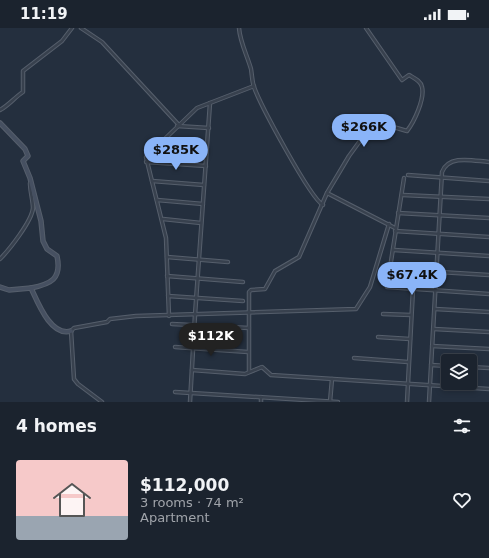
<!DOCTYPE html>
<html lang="en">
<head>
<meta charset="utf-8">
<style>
	body { margin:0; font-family:"DejaVu Sans",sans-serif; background:#282f3a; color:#f1f3f6; height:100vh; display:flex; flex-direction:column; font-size:15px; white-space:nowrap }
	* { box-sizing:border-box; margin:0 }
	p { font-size:13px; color:#a0a4aa }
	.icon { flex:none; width:22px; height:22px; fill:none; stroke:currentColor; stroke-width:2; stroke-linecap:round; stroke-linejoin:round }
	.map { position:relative; height:374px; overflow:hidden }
	.details { display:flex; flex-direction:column; background:#1b232e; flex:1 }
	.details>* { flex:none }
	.buttons { position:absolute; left:441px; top:326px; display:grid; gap:8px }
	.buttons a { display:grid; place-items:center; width:36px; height:36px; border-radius:4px; background:#1b232e; box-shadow:0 2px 6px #0003,0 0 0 1px #39404a; font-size:20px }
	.price { position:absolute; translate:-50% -34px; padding:0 9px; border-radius:14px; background:#8ab4f8; color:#111; font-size:13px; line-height:26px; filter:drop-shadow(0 1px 2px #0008) }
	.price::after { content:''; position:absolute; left:50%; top:24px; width:12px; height:9px; margin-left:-6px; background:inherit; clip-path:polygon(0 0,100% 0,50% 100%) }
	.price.current { background:#222; color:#fff }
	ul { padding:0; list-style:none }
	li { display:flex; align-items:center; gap:12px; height:100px; padding:0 16px }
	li+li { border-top:1px solid #39404a }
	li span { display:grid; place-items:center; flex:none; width:112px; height:80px; border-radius:4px; color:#555 }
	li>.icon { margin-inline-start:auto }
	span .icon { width:48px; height:48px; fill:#fffc; stroke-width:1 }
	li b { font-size:17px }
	h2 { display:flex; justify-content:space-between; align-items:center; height:48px; padding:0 16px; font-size:17px }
	.status { display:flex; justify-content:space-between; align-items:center; height:28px; padding:0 20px; background:#1b232e; direction:ltr }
	.status svg { height:11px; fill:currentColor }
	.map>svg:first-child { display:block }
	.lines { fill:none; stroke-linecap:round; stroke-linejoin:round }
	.street-casing { stroke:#565f6c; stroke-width:4.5 }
	.secondary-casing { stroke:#565f6c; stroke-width:5.5 }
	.street { stroke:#38414e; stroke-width:2.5 }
	.secondary { stroke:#465061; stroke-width:3.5 }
</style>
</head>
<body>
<div class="status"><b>11:19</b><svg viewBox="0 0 49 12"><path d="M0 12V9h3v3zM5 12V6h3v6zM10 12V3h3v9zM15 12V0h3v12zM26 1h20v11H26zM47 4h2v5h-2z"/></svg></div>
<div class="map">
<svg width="489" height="374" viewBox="0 0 489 374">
	<rect width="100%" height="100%" fill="#242f3e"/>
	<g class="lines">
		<defs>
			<g id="street">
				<polyline points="81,0 102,14 178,96"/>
				<path d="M239,0C240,14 247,27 251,41C252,47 252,53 254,59C260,76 310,170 323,177"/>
				<path d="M0,82C9,77 14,70 23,64V43L62,13L72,0"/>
				<polyline points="177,98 209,100"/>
				<polyline points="160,116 207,119"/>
				<polyline points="146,134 206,138"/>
				<polyline points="408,147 489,153"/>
				<polyline points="404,150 387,259 489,266"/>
				<polyline points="152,153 204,157"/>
				<polyline points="327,165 395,200"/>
				<polyline points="403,167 489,171"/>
				<polyline points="157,172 203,176"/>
				<polyline points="398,185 489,190"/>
				<polyline points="163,191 201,195"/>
				<polyline points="395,203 489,209"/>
				<polyline points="394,222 489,228"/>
				<polyline points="167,229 228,234"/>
				<path d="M0,231C9,222 32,193 33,180C33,173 30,163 30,155"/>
				<polyline points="390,241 489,247"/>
				<polyline points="167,248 243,254"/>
				<polyline points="168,268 243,273"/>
				<polyline points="435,281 489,284"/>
				<polyline points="383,286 411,287"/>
				<polyline points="169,288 166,210 146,129 197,80 254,58"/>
				<polyline points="172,296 249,300"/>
				<polyline points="434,301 489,304"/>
				<polyline points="378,309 410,311"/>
				<polyline points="432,318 489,321"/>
				<polyline points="175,319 248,324"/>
				<polyline points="354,330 408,334"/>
				<polyline points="431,337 448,338"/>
				<polyline points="470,339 489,340"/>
				<polyline points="192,342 245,346 262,339 271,347 489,361"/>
				<path d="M249,343V264L251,262L265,261L275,243L299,229L327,165L349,128L373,95L377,91L390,98L407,103C414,94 425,71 422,59C421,53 414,50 409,47L402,52L366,0"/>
				<polyline points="175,364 338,374"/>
				<polyline points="102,374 78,356 74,351 71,303 74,300 107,294 110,291 136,288 356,281 370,259 389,196"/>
				<polyline points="190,374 195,287 210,75"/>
				<polyline points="261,374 261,369"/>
				<polyline points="330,374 332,351"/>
				<polyline points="407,374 413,261"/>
				<path d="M429,374L442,144C449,126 474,133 489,134"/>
			</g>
			<g id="secondary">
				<path d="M0,95L25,121L28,128L23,133L30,150L41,193L43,213L47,221L57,228C62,251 51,256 31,260"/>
				<path d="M0,259L9,262L31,260C38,275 51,309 71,303"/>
			</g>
		</defs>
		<use href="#street" class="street-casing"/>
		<use href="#secondary" class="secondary-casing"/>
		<use href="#street" class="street"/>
		<use href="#secondary" class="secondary"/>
	</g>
</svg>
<div class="buttons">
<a><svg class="icon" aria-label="layers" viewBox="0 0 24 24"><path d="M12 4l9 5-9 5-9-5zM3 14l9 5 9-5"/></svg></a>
</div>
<b class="price" style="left:364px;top:120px">$266K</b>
<b class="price" style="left:176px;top:143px">$285K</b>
<b class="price" style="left:412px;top:268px">$67.4K</b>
<b class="price current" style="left:211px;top:329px">$112K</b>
</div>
<section class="details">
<h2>4 homes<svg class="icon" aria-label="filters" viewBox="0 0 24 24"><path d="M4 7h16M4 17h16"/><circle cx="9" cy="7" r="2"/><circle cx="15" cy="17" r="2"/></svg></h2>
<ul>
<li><span style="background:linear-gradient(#f6c9c9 70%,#9aa5b1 0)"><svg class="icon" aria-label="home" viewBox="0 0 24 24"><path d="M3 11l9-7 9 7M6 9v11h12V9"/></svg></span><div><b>$112,000</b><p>3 rooms · 74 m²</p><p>Apartment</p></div><svg class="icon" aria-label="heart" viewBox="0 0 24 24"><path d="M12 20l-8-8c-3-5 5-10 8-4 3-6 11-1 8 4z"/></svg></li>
</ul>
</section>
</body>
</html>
